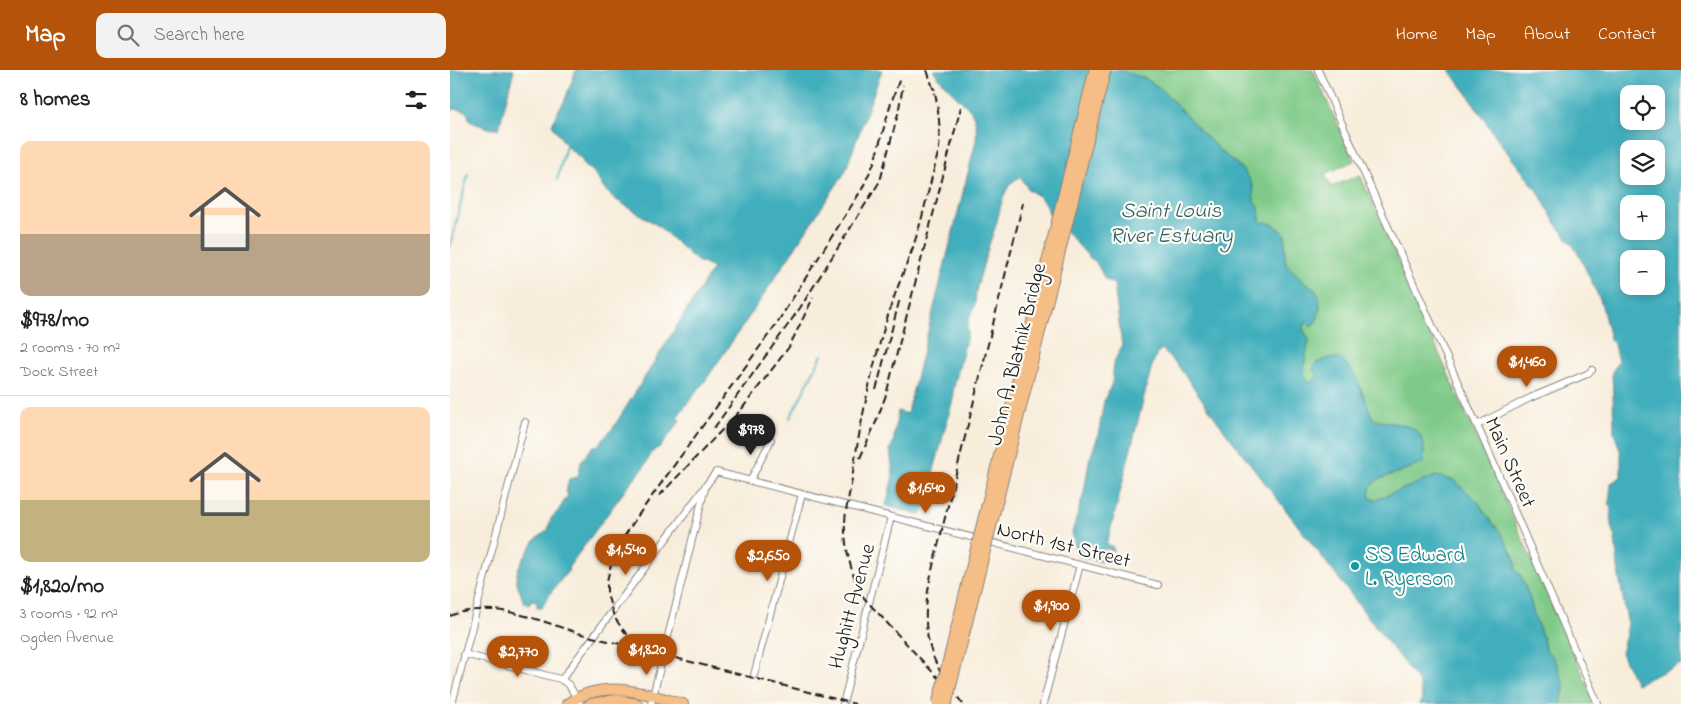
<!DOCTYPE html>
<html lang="en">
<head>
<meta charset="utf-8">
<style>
	body { margin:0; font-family:"Indie Flower",sans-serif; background:#f2f2f2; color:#222; height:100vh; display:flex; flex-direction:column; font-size:19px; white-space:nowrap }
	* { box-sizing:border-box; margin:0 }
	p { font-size:16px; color:#767676 }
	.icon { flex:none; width:28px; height:28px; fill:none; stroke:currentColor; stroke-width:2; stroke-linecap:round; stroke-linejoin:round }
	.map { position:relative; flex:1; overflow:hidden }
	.sheet { display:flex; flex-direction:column; background:#fff; width:450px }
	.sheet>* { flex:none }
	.tools { position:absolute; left:1170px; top:15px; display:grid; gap:10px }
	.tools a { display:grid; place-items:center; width:45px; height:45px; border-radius:10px; background:#fff; box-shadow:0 2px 8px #0003; font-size:25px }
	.price { position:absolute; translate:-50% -42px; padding:0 11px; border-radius:18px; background:#b45309; color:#fff; font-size:16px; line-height:32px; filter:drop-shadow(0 1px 2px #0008) }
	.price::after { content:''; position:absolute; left:50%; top:30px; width:15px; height:11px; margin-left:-8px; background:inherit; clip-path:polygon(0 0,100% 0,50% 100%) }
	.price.current { background:#222; color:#fff }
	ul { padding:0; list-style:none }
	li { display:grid; align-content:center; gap:10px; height:265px; padding:0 20px }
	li+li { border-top:1px solid #e0e0e0 }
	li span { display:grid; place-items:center; height:155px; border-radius:10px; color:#555 }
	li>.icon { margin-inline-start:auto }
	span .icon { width:90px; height:90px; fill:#fffc; stroke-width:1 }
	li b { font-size:21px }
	h2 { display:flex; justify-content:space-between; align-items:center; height:60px; padding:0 20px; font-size:21px }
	header { display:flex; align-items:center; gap:30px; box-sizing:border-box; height:70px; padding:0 25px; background:#b45309; color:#fff }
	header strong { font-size:24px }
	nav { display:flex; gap:28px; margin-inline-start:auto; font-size:18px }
	.search { width:350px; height:45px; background:#f2f2f2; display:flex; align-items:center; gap:12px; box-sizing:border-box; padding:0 18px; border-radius:10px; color:#767676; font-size:19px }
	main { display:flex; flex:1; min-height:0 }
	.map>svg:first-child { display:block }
	.green { fill:#7fca88; stroke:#4e7352 }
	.water { fill:#3faebc; stroke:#2e656c; fill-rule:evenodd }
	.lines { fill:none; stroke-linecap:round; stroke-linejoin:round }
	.stream { stroke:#3faebc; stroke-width:2 }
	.minor-casing { stroke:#8a847c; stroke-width:8 }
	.primary-casing { stroke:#8a847c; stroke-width:12 }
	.minor { stroke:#fff; stroke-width:6 }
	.primary { stroke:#f5be86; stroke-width:10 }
	.rail { stroke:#1c1c1c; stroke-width:2; stroke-dasharray:8 4; stroke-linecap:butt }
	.motorway-bridge-casing { stroke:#8a847c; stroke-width:13; stroke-linecap:butt }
	.motorway-bridge { stroke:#f5be86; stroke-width:11 }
	.culture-dot { fill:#0f9aa8; stroke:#fdfcf7; stroke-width:2 }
	.labels { text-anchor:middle; stroke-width:4.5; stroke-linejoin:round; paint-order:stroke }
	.street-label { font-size:21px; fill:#1c1c1c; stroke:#fdfcf7 }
	.culture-label { font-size:21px; fill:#0d838f; stroke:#fdfcf7; text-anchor:start }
	.water-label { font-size:22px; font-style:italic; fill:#2c5e64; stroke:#fdfcf7 }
</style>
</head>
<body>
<header>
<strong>Map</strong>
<div class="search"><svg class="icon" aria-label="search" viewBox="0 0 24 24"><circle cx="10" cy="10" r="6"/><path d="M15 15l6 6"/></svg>Search here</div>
<nav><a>Home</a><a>Map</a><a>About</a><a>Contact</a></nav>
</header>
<main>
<section class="sheet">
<h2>8 homes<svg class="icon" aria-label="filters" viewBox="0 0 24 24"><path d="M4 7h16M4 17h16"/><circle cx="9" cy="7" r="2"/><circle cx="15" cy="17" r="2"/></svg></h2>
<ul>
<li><span style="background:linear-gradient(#ffd9b3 60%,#b9a48a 0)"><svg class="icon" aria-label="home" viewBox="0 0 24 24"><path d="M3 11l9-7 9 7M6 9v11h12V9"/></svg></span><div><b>$978/mo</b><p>2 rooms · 70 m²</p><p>Dock Street</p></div></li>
<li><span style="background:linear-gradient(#ffd9b3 60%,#c2b280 0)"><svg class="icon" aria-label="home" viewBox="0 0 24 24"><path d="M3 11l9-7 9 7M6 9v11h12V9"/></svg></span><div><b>$1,820/mo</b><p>3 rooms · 92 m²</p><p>Ogden Avenue</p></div></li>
</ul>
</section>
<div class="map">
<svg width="1231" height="634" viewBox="0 0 1231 634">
	<rect width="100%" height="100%" fill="#fdfcf7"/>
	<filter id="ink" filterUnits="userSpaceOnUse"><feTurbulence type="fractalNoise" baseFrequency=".02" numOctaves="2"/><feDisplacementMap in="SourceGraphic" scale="10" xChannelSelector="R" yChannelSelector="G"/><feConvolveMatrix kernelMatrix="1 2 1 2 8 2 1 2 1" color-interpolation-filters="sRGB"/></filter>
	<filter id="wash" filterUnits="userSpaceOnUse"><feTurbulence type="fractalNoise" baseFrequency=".0096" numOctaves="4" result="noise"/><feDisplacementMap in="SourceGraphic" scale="20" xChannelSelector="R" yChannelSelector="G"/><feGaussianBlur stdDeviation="1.12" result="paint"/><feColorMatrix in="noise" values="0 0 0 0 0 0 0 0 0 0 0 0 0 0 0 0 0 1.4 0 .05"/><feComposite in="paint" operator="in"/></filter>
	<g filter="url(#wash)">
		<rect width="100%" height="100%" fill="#f8eddb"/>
		<path class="green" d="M667,0H863L904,91L875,104L881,117L910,105C939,168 966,232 994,295C1045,408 1096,521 1146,634H1111L1114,618L1112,608L1108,601V596L1103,588L1095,579L1093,568L1084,545L1079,526L1072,509L1065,500L1066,495L1063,485L1046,456L1040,450L1028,432L986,406L925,430L919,427L920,418L927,410L974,393L957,356L924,350C915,335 911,311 900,300C895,295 885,292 879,289H876L870,305L860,312L854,310V296L859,270L853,259L857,252L864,253C872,245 866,229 865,219L856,213L838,196L835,190V164L825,155L816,152L813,153L810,150L809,137L804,131L803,117L789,96L770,81L710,18L694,8Z"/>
		<g class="water">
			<polygon points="0,0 64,0 49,58 41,59 21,52 16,41 6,39 0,40"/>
			<polygon points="126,0 432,0 395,102 305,238 255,311 227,347 230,351 211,376 203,381 192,400 181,412 118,498 119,500 99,525 92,538 87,538 87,531 81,530 79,535 74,533 66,510 68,498 85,470 98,460 101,448 108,441 118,425 116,422 119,409 128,407 131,392 143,376 147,376 163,358 263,198 247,191 207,155 165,129 154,119 143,101 135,97 131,88 118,78 102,55 108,41 114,32"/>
			<path d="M483,0H667L694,8L710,18L770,81L789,96L799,108L803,117L804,131L809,137L810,150L813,153L816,152L825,155L835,164V190L838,196L856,213L865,219L869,226L870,237L867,250L861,257L859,253L856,252L853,259L859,270L854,296L855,310L860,312L869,306L863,301L866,293C871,291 876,288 881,288C905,286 915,335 924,350C956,356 978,352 974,393L927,410L920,418L919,427L925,430L986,406L1004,410L1028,432L1040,450L1050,461L1063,485L1066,495L1065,500L1070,504L1079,526L1084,545L1093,568L1095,579L1103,587L1108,596V601L1112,608L1114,618L1111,634H969L972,629L969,613L768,352L729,297L712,279L706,285L701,299L658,470L655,473L663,477V481L653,478L652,480L655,481L651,492L627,486L622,462L634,423L639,391L648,366L654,331L662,313L664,292L672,276L664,214L655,209L646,192L639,187L614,159L602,149L596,136L590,127L579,120L570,107C551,116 551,141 545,158C537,178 532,200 526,221C525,225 526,229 525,233C523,244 516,250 518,262L503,321L504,325L472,445L436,436L443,406L440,379L443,373L448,341L457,344L526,71C529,41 517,38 498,18C493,13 488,6 483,0Z"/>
			<path d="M999,0H1231V594L1186,614L1171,583L1176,565L1177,550L1169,507L1165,468L1162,459L1161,440L1159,434L1161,413L1171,407V383L1164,363L1163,327L1162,302L1168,292L1164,274L1160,269L1151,232L1128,183L1103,149L1089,123L1053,77L1016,22ZM1179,24H1206V51H1179ZM1179,79H1206V106H1179ZM1179,134H1206V161H1179ZM1179,189H1206V216H1179Z"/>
		</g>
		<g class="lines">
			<g class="stream">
				<polyline points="107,110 116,75"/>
				<polyline points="0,177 18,104"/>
				<polyline points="340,348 372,285"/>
			</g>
		</g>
	</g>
	<g filter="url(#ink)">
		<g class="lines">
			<defs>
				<g id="minor">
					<polyline points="868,0 1034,371 1148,634"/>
					<polyline points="1027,355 1080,328 1137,304 1142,300"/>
					<polyline points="300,411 321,370"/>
					<polyline points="14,584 110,609 119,615 130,634"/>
					<polyline points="304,605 352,424"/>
					<polyline points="112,609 266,402 708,515"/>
					<polyline points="2,634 75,352"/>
					<polyline points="201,634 255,418"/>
					<polyline points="393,634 441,447"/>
					<polyline points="593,634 630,495"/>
				</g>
				<g id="primary">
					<path d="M117,634C154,608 194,623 233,634"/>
					<polyline points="140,634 167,630 187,634"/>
				</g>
			</defs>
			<use href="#minor" class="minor-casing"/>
			<use href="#primary" class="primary-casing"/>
			<use href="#minor" class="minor"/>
			<use href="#primary" class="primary"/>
			<g class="rail">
				<polyline points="477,0 485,24"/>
				<path d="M463,177C455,199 446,220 439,242C422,296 410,353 402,409C399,427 394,444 395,462C396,484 403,509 414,528L490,610"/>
				<path d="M461,184L471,151L489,79C491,58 488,37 484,17"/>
				<polyline points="426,320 450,228"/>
				<polyline points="264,358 350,238 430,111 448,44 453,15"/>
				<polyline points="410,388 426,352 436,325 511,37"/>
				<polyline points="209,426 291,340 339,277 363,228"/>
				<path d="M0,546C43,529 87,550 128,563C149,569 170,574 192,579"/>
				<polyline points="214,585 405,634"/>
				<polyline points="220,586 196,578 183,570 174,561 164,547 157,524 157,511 164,482 189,444 327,253 412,119 424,93 440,36 450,8"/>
				<path d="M513,634C474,587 469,555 483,496L573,133"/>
			</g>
			<defs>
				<g id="motorway-bridge">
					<polyline points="488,634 645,0"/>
					<polyline points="496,634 655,0"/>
				</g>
			</defs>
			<use href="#motorway-bridge" class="motorway-bridge-casing"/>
			<use href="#motorway-bridge" class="motorway-bridge"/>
		</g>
	</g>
	<circle class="culture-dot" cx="905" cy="496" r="5"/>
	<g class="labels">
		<g class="street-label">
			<text transform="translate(566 284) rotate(-76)" y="7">John A. Blatnik Bridge</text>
			<text transform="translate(1061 392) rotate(66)" y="7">Main Street</text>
			<text transform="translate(614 474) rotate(14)" y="7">North 1st Street</text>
			<text transform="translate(401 536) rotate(-75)" y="7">Hughitt Avenue</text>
		</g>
		<g class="culture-label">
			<text x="915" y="491">SS Edward<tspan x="915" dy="24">L. Ryerson</tspan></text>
		</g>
		<g class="water-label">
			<text x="721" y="147">Saint Louis<tspan x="721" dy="25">River Estuary</tspan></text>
		</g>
	</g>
</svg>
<div class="tools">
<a><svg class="icon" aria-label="locate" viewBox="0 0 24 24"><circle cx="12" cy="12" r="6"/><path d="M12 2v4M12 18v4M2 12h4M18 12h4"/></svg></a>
<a><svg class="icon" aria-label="layers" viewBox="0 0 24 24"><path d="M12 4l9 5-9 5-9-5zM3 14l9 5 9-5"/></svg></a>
<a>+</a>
<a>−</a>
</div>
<b class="price" style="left:1077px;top:318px">$1,460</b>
<b class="price current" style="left:301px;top:386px">$978</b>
<b class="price" style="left:476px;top:444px">$1,640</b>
<b class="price" style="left:176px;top:506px">$1,540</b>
<b class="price" style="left:318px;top:512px">$2,650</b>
<b class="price" style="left:601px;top:562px">$1,900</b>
<b class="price" style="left:197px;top:606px">$1,820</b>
<b class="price" style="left:68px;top:608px">$2,770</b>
</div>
</main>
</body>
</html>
